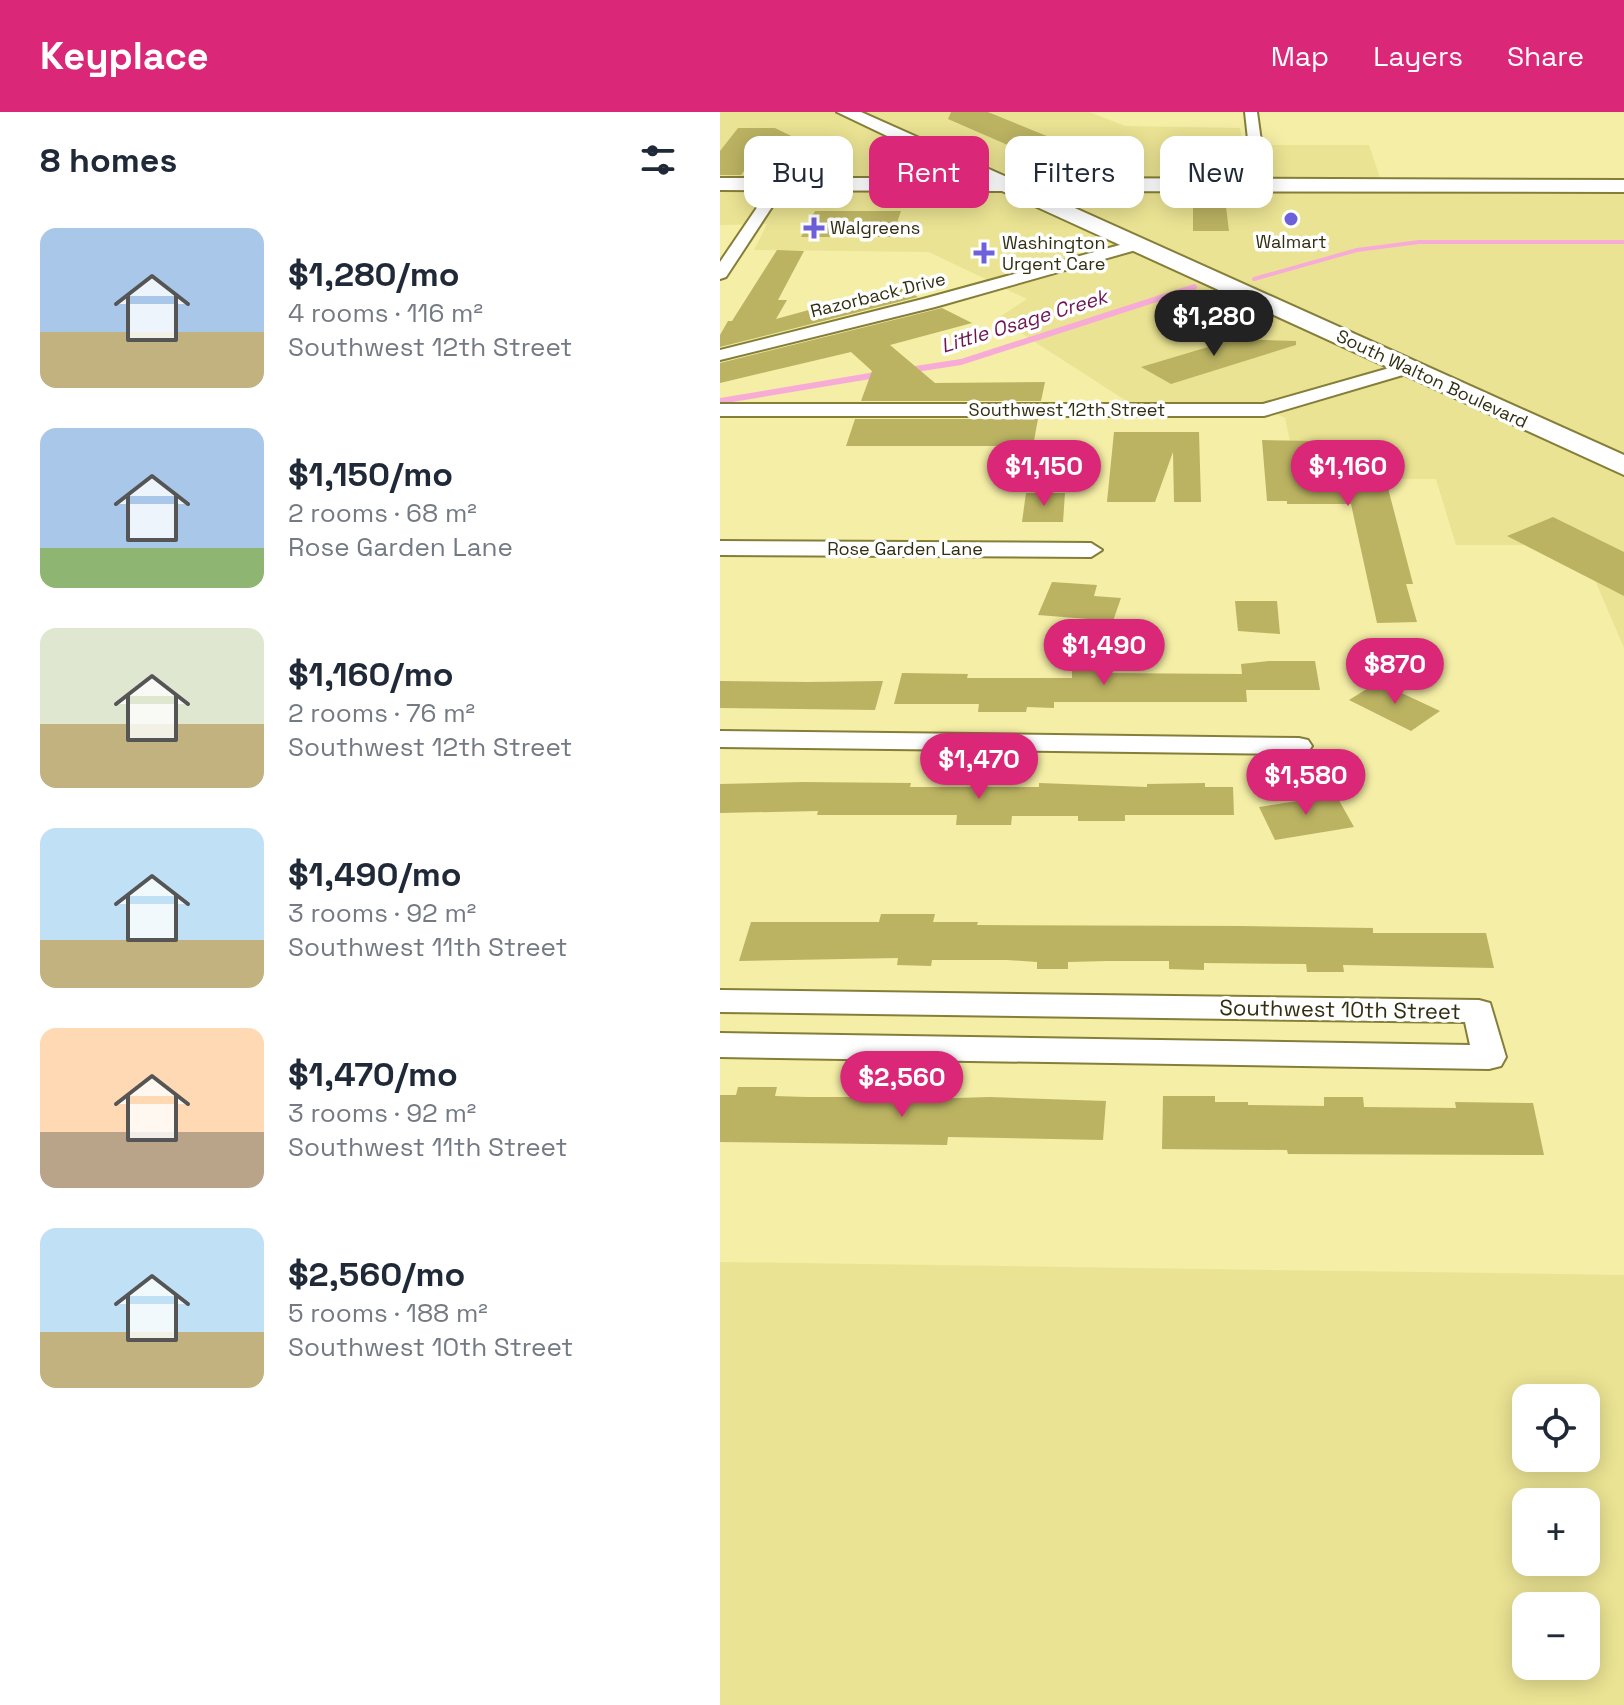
<!DOCTYPE html>
<html lang="en">
<head>
<meta charset="utf-8">
<style>
	body { margin:0; font-family:"Space Grotesk",sans-serif; background:#f6f6f7; color:#1f2937; height:100vh; display:flex; flex-direction:column; font-size:30px; white-space:nowrap }
	* { box-sizing:border-box; margin:0 }
	p { font-size:26px; color:#747a83 }
	.icon { flex:none; width:44px; height:44px; fill:none; stroke:currentColor; stroke-width:2; stroke-linecap:round; stroke-linejoin:round }
	.map { position:relative; flex:1; overflow:hidden }
	.sheet { display:flex; flex-direction:column; background:#fff; width:720px }
	.sheet>* { flex:none }
	.hud { position:absolute; left:24px; top:24px; width:760px; height:72px; display:flex; gap:16px }
	.fabs { position:absolute; left:792px; top:1272px; display:grid; gap:16px }
	.fabs a { display:grid; place-items:center; width:88px; height:88px; border-radius:16px; background:#fff; box-shadow:0 4px 20px #0003; font-size:40px }
	.price { position:absolute; translate:-50% -68px; padding:0 18px; border-radius:28px; background:#db2777; color:#fff; font-size:26px; line-height:52px; filter:drop-shadow(0 2px 4px #0008) }
	.price::after { content:''; position:absolute; left:50%; top:48px; width:24px; height:18px; margin-left:-12px; background:inherit; clip-path:polygon(0 0,100% 0,50% 100%) }
	.price.selected { background:#222; color:#fff }
	ul { padding:0; list-style:none }
	li { display:flex; align-items:center; gap:24px; height:200px; padding:0 40px }
	li span { display:grid; place-items:center; flex:none; width:224px; height:160px; border-radius:16px; color:#555 }
	li>.icon { margin-inline-start:auto }
	span .icon { width:96px; height:96px; fill:#fffc; stroke-width:1 }
	li b { font-size:34px }
	h2 { display:flex; justify-content:space-between; align-items:center; height:96px; padding:0 40px; font-size:34px }
	.tag { padding:0 28px; border-radius:16px; background:#fff; box-shadow:0 4px 20px #0003; font-size:28px; line-height:72px }
	.tag.selected { background:#db2777; color:#fff }
	header { display:flex; align-items:center; gap:48px; box-sizing:border-box; height:112px; padding:0 40px; background:#db2777; color:#fff }
	header strong { font-size:38px }
	nav { display:flex; gap:44px; margin-inline-start:auto; font-size:28px }
	main { display:flex; flex:1; min-height:0 }
	.map>svg:first-child { display:block }
	.built { fill:#eae393; fill-rule:evenodd }
	.lines { fill:none; stroke-linecap:round; stroke-linejoin:round }
	.stream-far1 { stroke:#f7acd7; stroke-width:4 }
	.stream { stroke:#f7acd7; stroke-width:6 }
	.building { fill:#bbb362 }
	.minor-casing { stroke:#857e39; stroke-width:4 }
	.primary-casing { stroke:#857e39; stroke-width:4 }
	.minor { fill:#fff; fill-rule:evenodd }
	.primary { fill:#fff; fill-rule:evenodd }
	.poi-dot { fill:#6d60da; stroke:#fff; stroke-width:3 }
	.labels { text-anchor:middle; stroke-width:7; stroke-linejoin:round; paint-order:stroke }
	.far-poi-label { font-size:18px; fill:#312e11; stroke:#fff; text-anchor:start }
	.far-street-label { font-size:18px; fill:#312e11; stroke:#fff }
	.far-water-label { font-size:20px; font-style:italic; fill:#6c1651; stroke:#fff }
	.street-label { font-size:22px; fill:#312e11; stroke:#fff }
</style>
</head>
<body>
<header>
<strong>Keyplace</strong>
<nav><a>Map</a><a>Layers</a><a>Share</a></nav>
</header>
<main>
<section class="sheet">
<h2>8 homes<svg class="icon" aria-label="filters" viewBox="0 0 24 24"><path d="M4 7h16M4 17h16"/><circle cx="9" cy="7" r="2"/><circle cx="15" cy="17" r="2"/></svg></h2>
<ul>
<li><span style="background:linear-gradient(#a9c7e8 65%,#c2b280 0)"><svg class="icon" aria-label="home" viewBox="0 0 24 24"><path d="M3 11l9-7 9 7M6 9v11h12V9"/></svg></span><div><b>$1,280/mo</b><p>4 rooms · 116 m²</p><p>Southwest 12th Street</p></div></li>
<li><span style="background:linear-gradient(#a9c7e8 75%,#8fb573 0)"><svg class="icon" aria-label="home" viewBox="0 0 24 24"><path d="M3 11l9-7 9 7M6 9v11h12V9"/></svg></span><div><b>$1,150/mo</b><p>2 rooms · 68 m²</p><p>Rose Garden Lane</p></div></li>
<li><span style="background:linear-gradient(#dfe7d0 60%,#c2b280 0)"><svg class="icon" aria-label="home" viewBox="0 0 24 24"><path d="M3 11l9-7 9 7M6 9v11h12V9"/></svg></span><div><b>$1,160/mo</b><p>2 rooms · 76 m²</p><p>Southwest 12th Street</p></div></li>
<li><span style="background:linear-gradient(#bfe0f5 70%,#c2b280 0)"><svg class="icon" aria-label="home" viewBox="0 0 24 24"><path d="M3 11l9-7 9 7M6 9v11h12V9"/></svg></span><div><b>$1,490/mo</b><p>3 rooms · 92 m²</p><p>Southwest 11th Street</p></div></li>
<li><span style="background:linear-gradient(#ffd9b3 65%,#b9a48a 0)"><svg class="icon" aria-label="home" viewBox="0 0 24 24"><path d="M3 11l9-7 9 7M6 9v11h12V9"/></svg></span><div><b>$1,470/mo</b><p>3 rooms · 92 m²</p><p>Southwest 11th Street</p></div></li>
<li><span style="background:linear-gradient(#bfe0f5 65%,#c2b280 0)"><svg class="icon" aria-label="home" viewBox="0 0 24 24"><path d="M3 11l9-7 9 7M6 9v11h12V9"/></svg></span><div><b>$2,560/mo</b><p>5 rooms · 188 m²</p><p>Southwest 10th Street</p></div></li>
</ul>
</section>
<div class="map">
<svg width="904" height="1593" viewBox="0 0 904 1593">
	<rect width="100%" height="100%" fill="#f4eea6"/>
	<g class="built">
		<polygon points="0,0 369,0 405,14 520,16 523,33 649,33 665,81 904,82 904,536 860,433 736,433 716,367 578,367 565,306 534,291 408,290 278,206 307,187 209,140 34,138 47,112 0,113"/>
		<path d="M0,1150L904,1163V1593H0ZM806,1286H866V1346H806ZM806,1390H866V1450H806ZM806,1494H866V1554H806Z"/>
	</g>
	<g class="lines">
		<polyline class="stream-far1" points="534,167 637,138 699,130 904,130"/>
		<g class="stream">
			<polyline points="189,258 241,250 474,175"/>
			<polyline points="0,289 162,262"/>
		</g>
	</g>
	<g class="building">
		<polygon points="231,0 268,0 344,31 304,40 228,7"/>
		<polygon points="18,16 55,16 114,45 34,45 21,63 0,63 0,39"/>
		<polygon points="473,95 506,95 509,119 473,119"/>
		<polygon points="95,99 181,99 172,125 81,125"/>
		<polygon points="57,138 84,139 58,188 67,188 56,207 176,174 198,185 0,235 0,223 8,209 12,209"/>
		<polygon points="222,196 252,211 170,233 215,271 325,270 321,289 141,289 152,259 131,240 0,271 0,251"/>
		<polygon points="515,227 576,229 576,233 451,272 421,255"/>
		<polygon points="135,307 318,307 313,334 126,334"/>
		<polygon points="394,320 479,320 481,390 454,390 453,340 435,390 387,390"/>
		<polygon points="542,328 656,330 693,472 686,472 697,510 657,511 631,392 567,392 567,389 547,389"/>
		<polygon points="306,381 345,381 343,410 302,410"/>
		<polygon points="833,405 904,440 904,484 787,424"/>
		<polygon points="332,470 377,473 374,484 401,486 393,509 318,503"/>
		<polygon points="515,489 557,489 560,522 518,519"/>
		<polygon points="549,549 595,549 600,578 526,578 527,590 334,590 334,596 307,595 306,600 258,600 259,592 174,592 182,561 248,562 247,566 352,566 352,555 377,555 378,561 522,562 521,552"/>
		<polygon points="0,569 88,570 163,569 155,598 0,596"/>
		<polygon points="658,570 720,599 691,619 629,588"/>
		<polygon points="83,670 191,671 190,675 319,675 319,671 427,675 427,672 485,671 485,675 513,675 514,703 405,703 405,709 358,709 358,704 292,704 291,713 236,713 237,703 97,703 98,699 0,701 0,672"/>
		<polygon points="616,683 634,715 555,728 539,695"/>
		<polygon points="161,802 215,802 213,810 258,810 257,813 521,814 653,816 653,821 766,821 774,856 623,853 624,860 587,860 586,852 484,851 484,858 449,857 449,849 387,849 348,850 348,857 317,857 317,850 287,848 212,848 211,854 177,853 178,846 19,849 31,810 159,810"/>
		<polygon points="18,975 57,975 55,984 86,985 164,985 166,979 203,979 202,987 270,985 386,989 383,1028 228,1025 227,1033 0,1030 0,983 16,983"/>
		<polygon points="443,984 495,984 495,990 528,990 528,993 604,994 604,985 643,985 644,995 736,996 735,990 813,991 824,1043 568,1042 567,1038 442,1037"/>
	</g>
	<g class="lines">
		<defs>
			<g id="minor">
				<polygon points="525,0 537,0 547,73 540,77 533,73"/>
				<polygon points="60,68 67,72 6,165 0,167 0,150 55,69"/>
				<polygon points="418,128 426,133 423,136 215,195 0,248 0,238 203,187"/>
				<polygon points="687,251 693,252 696,256 693,260 544,304 0,304 0,292 543,292"/>
				<polygon points="0,429 371,431 382,438 371,445 0,443"/>
				<polygon points="0,619 579,626 588,628 592,634 588,640 579,642 0,635"/>
				<polygon points="0,878 759,888 770,891 786,945 781,954 769,957 0,945 0,921 750,933 745,910 0,900"/>
			</g>
			<polygon id="primary" points="117,0 141,0 289,66 904,68 904,80 317,79 904,343 904,363 282,79 0,78 0,66 255,66"/>
		</defs>
		<use href="#minor" class="minor-casing"/>
		<use href="#primary" class="primary-casing"/>
		<use href="#minor" class="minor"/>
		<use href="#primary" class="primary"/>
	</g>
	<g class="poi-dot">
		<circle cx="571" cy="107" r="8"/>
		<path d="M90 104h8v8h8v8h-8v8h-8v-8h-8v-8h8z"/>
		<path d="M260 129h8v8h8v8h-8v8h-8v-8h-8v-8h8z"/>
	</g>
	<g class="labels">
		<g class="far-poi-label">
			<text x="110" y="122">Walgreens</text>
			<text x="571" y="136" text-anchor="middle">Walmart</text>
			<text x="282" y="137">Washington<tspan x="282" dy="21">Urgent Care</tspan></text>
		</g>
		<g class="far-street-label">
			<text transform="translate(158 183) rotate(-14)" y="6">Razorback Drive</text>
			<text transform="translate(712 267) rotate(25)" y="6">South Walton Boulevard</text>
			<text x="347" y="304">Southwest 12th Street</text>
			<text x="185" y="443">Rose Garden Lane</text>
		</g>
		<g class="far-water-label">
			<text transform="translate(304 209) rotate(-17)" y="7">Little Osage Creek</text>
		</g>
		<g class="street-label">
			<text transform="translate(620 897) rotate(1)" y="8">Southwest 10th Street</text>
		</g>
	</g>
</svg>
<div class="fabs">
<a><svg class="icon" aria-label="locate" viewBox="0 0 24 24"><circle cx="12" cy="12" r="6"/><path d="M12 2v4M12 18v4M2 12h4M18 12h4"/></svg></a>
<a>+</a>
<a>−</a>
</div>
<b class="price selected" style="left:494px;top:246px">$1,280</b>
<b class="price" style="left:324px;top:396px">$1,150</b>
<b class="price" style="left:628px;top:396px">$1,160</b>
<b class="price" style="left:384px;top:575px">$1,490</b>
<b class="price" style="left:675px;top:594px">$870</b>
<b class="price" style="left:259px;top:689px">$1,470</b>
<b class="price" style="left:586px;top:705px">$1,580</b>
<b class="price" style="left:182px;top:1007px">$2,560</b>
<div class="hud">
<a class="tag">Buy</a>
<a class="tag selected">Rent</a>
<a class="tag">Filters</a>
<a class="tag">New</a>
</div>
</div>
</main>
</body>
</html>
